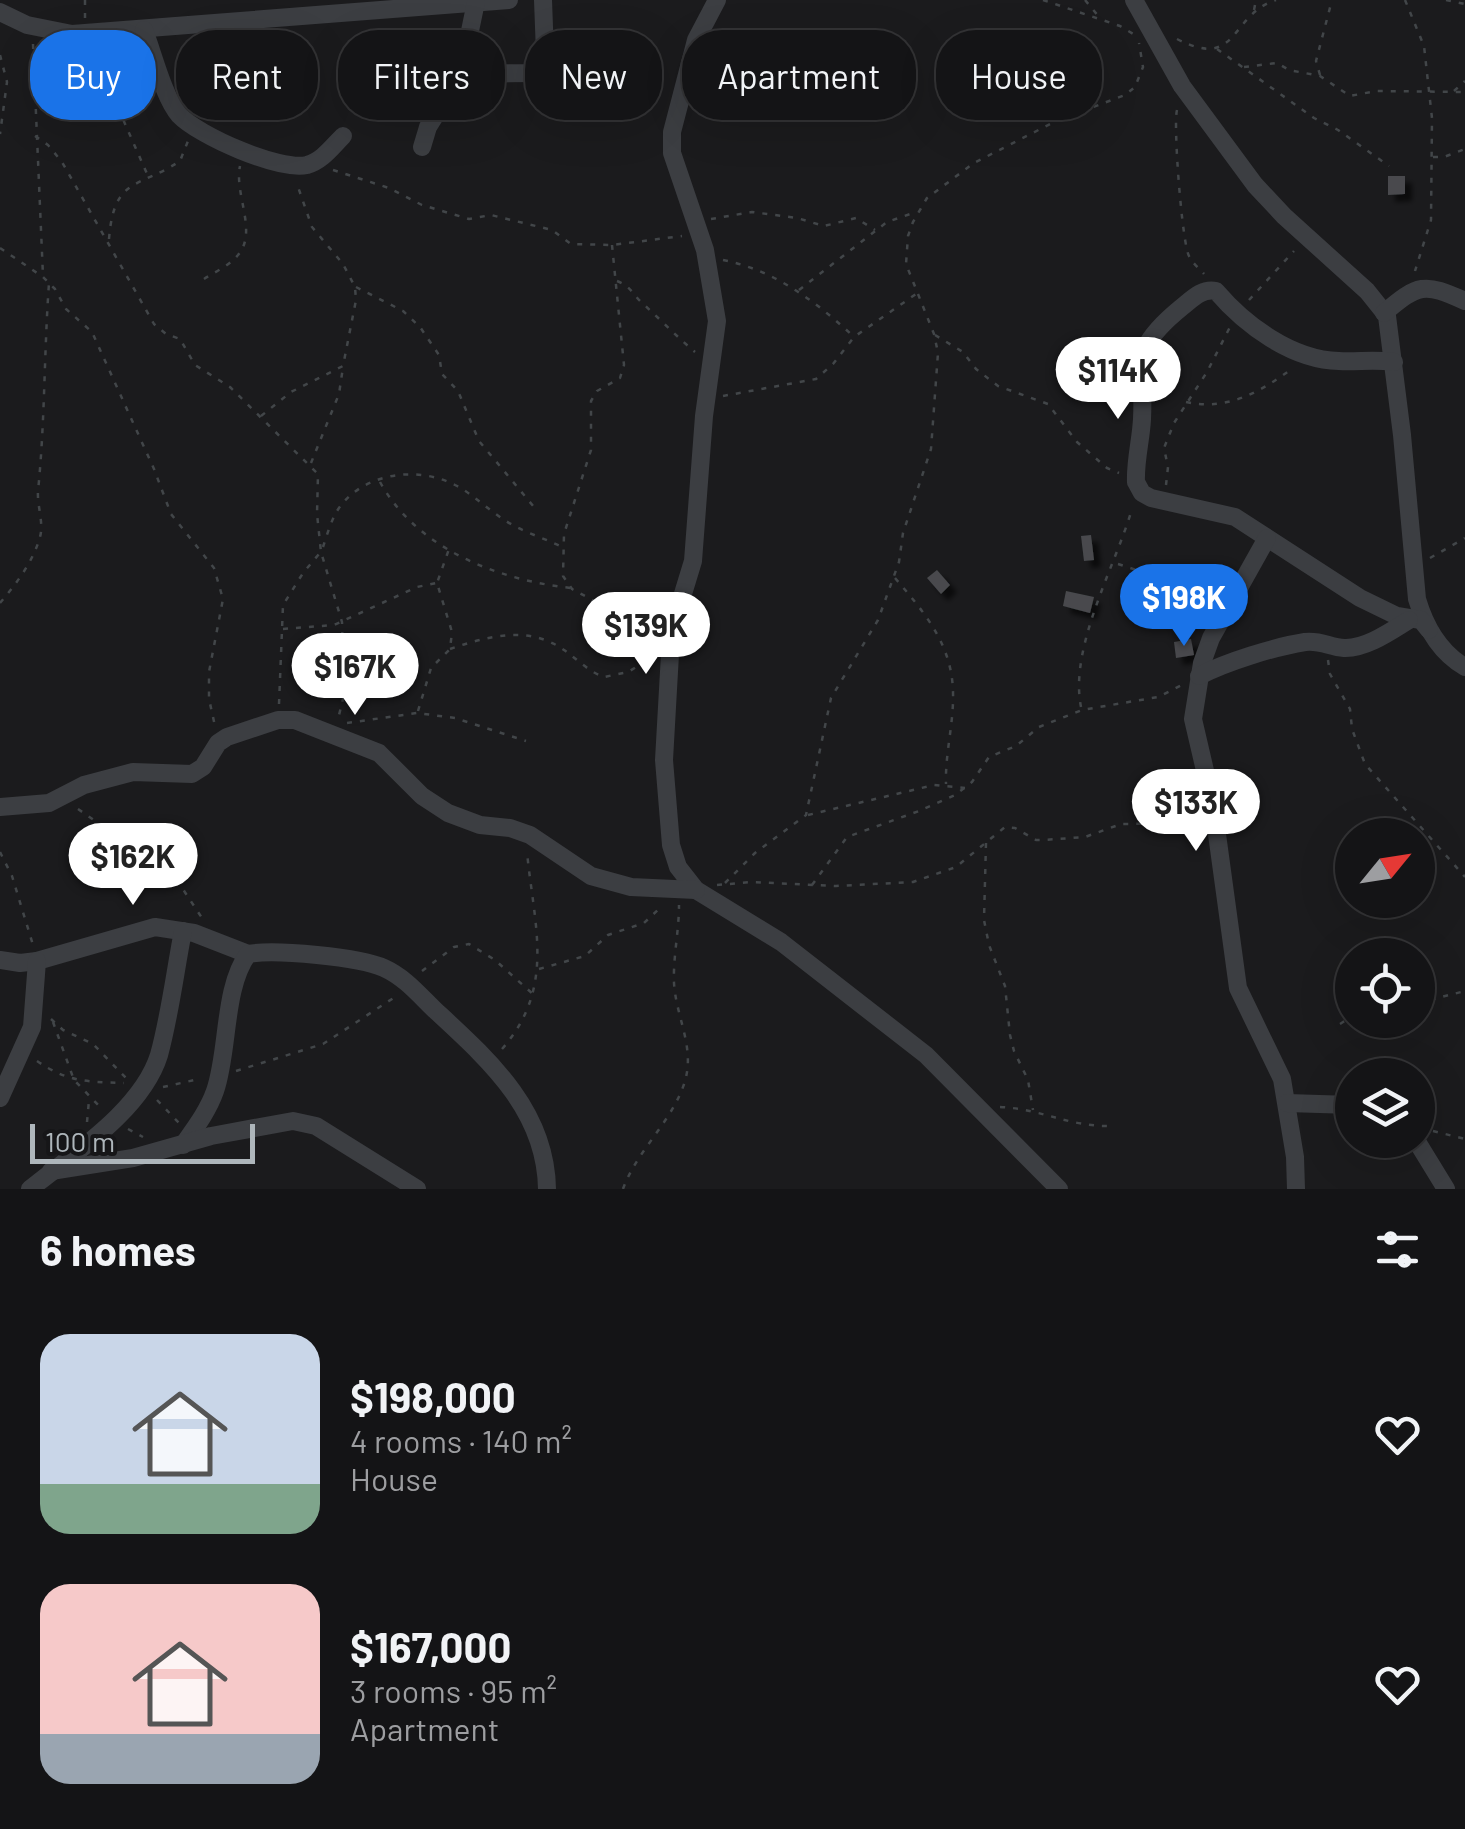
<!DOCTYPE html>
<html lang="en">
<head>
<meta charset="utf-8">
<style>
	body { margin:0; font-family:Barlow,sans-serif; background:#1d1d1f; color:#f1f3f6; height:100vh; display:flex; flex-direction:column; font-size:38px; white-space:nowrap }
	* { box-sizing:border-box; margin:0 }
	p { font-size:32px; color:#9d9ea1 }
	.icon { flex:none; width:55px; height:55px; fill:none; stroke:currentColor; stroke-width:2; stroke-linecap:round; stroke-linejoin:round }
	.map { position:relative; height:1189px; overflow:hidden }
	.side { display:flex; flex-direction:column; background:#141416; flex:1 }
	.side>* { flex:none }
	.top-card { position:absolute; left:30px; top:30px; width:1405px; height:90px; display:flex; gap:20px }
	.needle { width:65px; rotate:60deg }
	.tools { position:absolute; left:1335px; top:818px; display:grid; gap:20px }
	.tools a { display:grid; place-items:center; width:100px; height:100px; border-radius:50%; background:#141416; box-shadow:0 10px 40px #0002,0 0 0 2px #333335; font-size:50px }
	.scale { position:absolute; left:30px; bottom:25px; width:225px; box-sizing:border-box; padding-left:10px; border:5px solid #aeb6bb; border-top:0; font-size:28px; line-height:35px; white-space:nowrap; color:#aeb6bb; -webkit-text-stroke:8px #161618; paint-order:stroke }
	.price { position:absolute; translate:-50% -85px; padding:0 22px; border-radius:35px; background:#fff; color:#222; font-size:32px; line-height:65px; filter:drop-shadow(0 2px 5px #0008) }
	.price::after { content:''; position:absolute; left:50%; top:60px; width:30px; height:22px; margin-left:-15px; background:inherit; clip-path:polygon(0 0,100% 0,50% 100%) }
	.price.on { background:#1a73e8; color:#fff }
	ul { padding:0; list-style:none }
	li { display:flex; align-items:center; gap:30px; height:250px; padding:0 40px }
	li span { display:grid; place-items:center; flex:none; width:280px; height:200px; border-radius:30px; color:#555 }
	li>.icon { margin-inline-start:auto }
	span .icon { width:120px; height:120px; fill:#fffc; stroke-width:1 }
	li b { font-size:42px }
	h2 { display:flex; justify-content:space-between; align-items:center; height:120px; padding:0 40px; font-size:42px }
	.pill { padding:0 35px; border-radius:40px; background:#141416; box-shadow:0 10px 40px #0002,0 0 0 2px #333335; font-size:35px; line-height:90px }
	.pill.on { background:#1a73e8; color:#fff }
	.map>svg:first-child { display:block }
	.building { fill:#484a4d; filter:url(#shadow) }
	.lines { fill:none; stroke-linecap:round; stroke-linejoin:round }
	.path { stroke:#424649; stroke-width:2.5; stroke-dasharray:5 8; stroke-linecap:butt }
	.minor { stroke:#3c3e42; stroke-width:18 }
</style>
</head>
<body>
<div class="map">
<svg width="1465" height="1189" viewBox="0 0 1465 1189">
	<defs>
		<filter id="shadow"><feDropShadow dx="7" dy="7" stdDeviation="2.5" flood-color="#0009"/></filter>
	</defs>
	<rect width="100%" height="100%" fill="#1b1b1d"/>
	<g class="building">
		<polygon points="1388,176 1405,176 1405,194 1388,195"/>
		<polygon points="1091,535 1094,560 1084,561 1081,536"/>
		<polygon points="937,570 950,585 941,594 927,578"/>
		<polygon points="1149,585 1173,589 1170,603 1146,599"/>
		<polygon points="1066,591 1094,597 1090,613 1063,606"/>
		<polygon points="1191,639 1194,655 1176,658 1174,642"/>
	</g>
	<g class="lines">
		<g class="path">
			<polyline points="85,0 85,18"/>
			<polyline points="1043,0 1120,26 1135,35"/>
			<polyline points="1085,0 1100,18"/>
			<polyline points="1405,0 1424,46 1432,118 1431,220 1415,271"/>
			<polyline points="1446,0 1465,4"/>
			<polyline points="1254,10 1256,0"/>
			<path d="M1177,39C1239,71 1229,15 1276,0"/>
			<polyline points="33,44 43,276"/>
			<polyline points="92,49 148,176"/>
			<polyline points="1217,49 1314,118 1338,130 1389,166"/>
			<polyline points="0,55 7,82 0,134"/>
			<polyline points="1244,67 1277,63 1289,70 1320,76 1350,96 1376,91 1465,92"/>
			<polyline points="1320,75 1316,61 1332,0"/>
			<polyline points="554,78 575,81 626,76 670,76"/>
			<polyline points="1454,91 1465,81"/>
			<path d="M1177,110C1173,124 1182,243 1189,256C1192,263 1199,268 1204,274"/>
			<polyline points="35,136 48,145 62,162 154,324 166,334 180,339 195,365 230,387 318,474 317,514 321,552 342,622 344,695 338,719"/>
			<polyline points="1433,157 1444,157 1465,149"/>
			<polyline points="333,170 389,188 422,205 469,219 491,215 552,230 571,244 612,245 682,236"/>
			<polyline points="711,219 752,212 797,218 824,226 856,218 875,230"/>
			<path d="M109,239C114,176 138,189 180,161L188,141"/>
			<polyline points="612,245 624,365 620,378 597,391 591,401 591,450 564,534 563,576 572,589 609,609 653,641"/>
			<polyline points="0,248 43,277 55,289 66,309 92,332 154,469 171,514 214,568 223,599 209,672 209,699 215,726"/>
			<path d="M723,260C774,270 815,301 852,335"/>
			<path d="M204,279C215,272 230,265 238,255C258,232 234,194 240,166"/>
			<path d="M617,281C630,286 632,293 641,302C659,318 676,336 695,352"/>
			<polyline points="356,287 403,311 420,327 439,355 442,374 458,391 479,441 534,507"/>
			<polyline points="799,290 887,222 916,212"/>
			<polyline points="1249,300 1294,251"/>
			<polyline points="935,335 963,352 976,369 998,386 1048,404 1077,442 1107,468 1119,473"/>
			<polyline points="723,396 816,379 833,364 854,337 916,294"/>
			<path d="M1186,402C1228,411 1260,392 1293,368"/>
			<polyline points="261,416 291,392 343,366 356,300 355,287 343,264 312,227 297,184"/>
			<polyline points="311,463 339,394 343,367"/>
			<path d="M380,482C417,549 498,580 571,588"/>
			<polyline points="1166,485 1168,467 1164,448 1174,423 1207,372 1230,327"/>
			<path d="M323,547C327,535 331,521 337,511C361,473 417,465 455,485C473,494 488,510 506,521C523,532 544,538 562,547"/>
			<polyline points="1430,558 1465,538"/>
			<polyline points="1118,564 1173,582 1211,604"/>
			<path d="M895,578C924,612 952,644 953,692C954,723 945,753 946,784"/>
			<path d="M0,603C16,584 33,562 40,537C44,523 37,506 38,491C45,423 44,352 49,283"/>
			<polyline points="283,629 334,625 417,587 436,583"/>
			<path d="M450,649C488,636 529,625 564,650C577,659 589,672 604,677L628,672L654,656"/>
			<polyline points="1328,660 1330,674 1350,709 1352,729 1365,764 1465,877"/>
			<polyline points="279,704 283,605 303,573 319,554"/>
			<path d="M1081,707C1069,647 1115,567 1132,509"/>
			<polyline points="418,711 431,668 450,649 452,632 437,583 449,549"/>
			<polyline points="347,723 417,713 455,718 526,741"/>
			<polyline points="78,809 111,832 147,835 202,918"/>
			<polyline points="808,815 934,785 965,788"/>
			<polyline points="986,843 984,920 989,945 1005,986 1010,1035 1014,1051 1028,1080 1033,1110"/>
			<polyline points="0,852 12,876 33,945"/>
			<polyline points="725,883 755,853 806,815 831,698 878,620 899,562 903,533 931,449 938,353 934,334 906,264 908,236 913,222 927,198 974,163 1056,121 1125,95 1135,87 1143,67 1139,43"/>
			<polyline points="717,885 752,882 836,886 913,882 956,867 1005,827 1015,828 1036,840 1044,840 1085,837 1121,824 1201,823"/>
			<polyline points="812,885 847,837 919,811 955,795 972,782 989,757 1016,746 1039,727 1082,710 1158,697 1182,685"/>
			<polyline points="539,969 585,956 608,935 644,923 662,906"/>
			<polyline points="422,971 454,947 469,944 495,960 534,995"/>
			<polyline points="1418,1003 1465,991"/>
			<polyline points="51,1019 63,1030 93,1044 126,1078"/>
			<polyline points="53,1022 74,1080 102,1109"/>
			<polyline points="1340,1024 1352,1016"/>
			<path d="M502,1049C556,987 534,926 527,852"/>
			<path d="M37,1061C67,1082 88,1082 124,1083"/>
			<polyline points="236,1071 323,1044 395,997"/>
			<polyline points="163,1087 199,1079"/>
			<polyline points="157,1100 179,1123"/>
			<path d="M1000,1107C1043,1109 1068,1127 1112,1126"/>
			<polyline points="87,1122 89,1100"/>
			<polyline points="128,1129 143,1137"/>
			<polyline points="1433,1131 1465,1139"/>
			<path d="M623,1189C637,1150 673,1121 685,1081C695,1047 676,1017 674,983C673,957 679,931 679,905"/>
		</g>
		<g class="minor">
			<polyline points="717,0 696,40 672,132 672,153 705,250 717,321 704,416 693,561 675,620 670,654 664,760 671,845 678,867 696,890 781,942 926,1055 1059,1189"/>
			<path d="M1134,0L1182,86L1255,185L1284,216L1367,291L1387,316L1402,435L1417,599C1425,626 1439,652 1465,667"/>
			<polyline points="0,12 27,25 72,34 509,0"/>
			<path d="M144,30C153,53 164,98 179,115C199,136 279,171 307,165C322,161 332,147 343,136"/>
			<polyline points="461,74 535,73 542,69 545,54 543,0"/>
			<polyline points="422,147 428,127 461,74 476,2"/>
			<path d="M1384,313C1418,284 1424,282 1465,301"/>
			<path d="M1394,362C1375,359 1358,362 1339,361C1292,360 1245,325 1216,291C1202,288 1192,299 1182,307C1128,351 1145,360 1142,419C1141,440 1135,461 1136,482L1142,493L1151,498L1235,517L1360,598L1397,616L1421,620L1429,630"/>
			<polyline points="1267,538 1211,638 1202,663 1193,719 1213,805 1238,988 1282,1079 1295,1157 1296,1189"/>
			<path d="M1199,676C1226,662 1274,647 1305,642C1320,640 1330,647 1344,648C1366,649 1391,631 1409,620"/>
			<polyline points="0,807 49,803 84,785 133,772 192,774 203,767 218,743 227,737 278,720 295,720 379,753 422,796 448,813 480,825 510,828 530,835 591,876 631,887 696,890"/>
			<polyline points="0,960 20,963 37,961 155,927 194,933 248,954"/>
			<polyline points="0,1098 32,1027 37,961"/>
			<polyline points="1287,1103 1352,1105"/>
			<polyline points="1416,1140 1446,1189"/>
			<path d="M183,1145C195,1128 208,1111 215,1091C229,1051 223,988 248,954C275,949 360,957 384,968C406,978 420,996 437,1012C490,1061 546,1111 547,1189"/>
			<polyline points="51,1171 133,1158 211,1136 293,1121 316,1126 417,1189"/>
			<path d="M30,1189C73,1154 142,1110 159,1055C170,1015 175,972 183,931"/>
		</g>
	</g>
</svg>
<div class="tools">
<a><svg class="needle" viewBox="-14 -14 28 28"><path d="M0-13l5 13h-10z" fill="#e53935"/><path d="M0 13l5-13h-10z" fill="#9d9ea1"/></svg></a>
<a><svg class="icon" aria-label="locate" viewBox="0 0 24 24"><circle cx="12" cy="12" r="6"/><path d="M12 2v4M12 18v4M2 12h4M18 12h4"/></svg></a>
<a><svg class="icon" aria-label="layers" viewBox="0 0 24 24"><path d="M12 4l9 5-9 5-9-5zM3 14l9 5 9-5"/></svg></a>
</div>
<div class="scale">100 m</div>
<b class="price" style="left:1118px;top:422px">$114K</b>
<b class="price on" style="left:1184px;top:649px">$198K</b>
<b class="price" style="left:646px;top:677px">$139K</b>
<b class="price" style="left:355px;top:718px">$167K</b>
<b class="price" style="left:1196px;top:854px">$133K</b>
<b class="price" style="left:133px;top:908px">$162K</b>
<div class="top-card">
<a class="pill on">Buy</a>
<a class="pill">Rent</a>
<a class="pill">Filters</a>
<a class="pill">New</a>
<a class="pill">Apartment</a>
<a class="pill">House</a>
</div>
</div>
<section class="side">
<h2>6 homes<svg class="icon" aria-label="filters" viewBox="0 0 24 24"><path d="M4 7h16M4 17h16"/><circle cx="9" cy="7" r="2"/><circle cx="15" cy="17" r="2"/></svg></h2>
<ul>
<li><span style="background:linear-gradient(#c9d6e8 75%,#7fa58c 0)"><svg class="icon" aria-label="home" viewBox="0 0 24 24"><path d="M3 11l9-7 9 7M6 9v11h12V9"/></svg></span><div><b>$198,000</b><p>4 rooms · 140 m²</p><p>House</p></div><svg class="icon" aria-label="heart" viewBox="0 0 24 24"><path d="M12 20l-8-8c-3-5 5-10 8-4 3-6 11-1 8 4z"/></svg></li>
<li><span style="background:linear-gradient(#f6c9c9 75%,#9aa5b1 0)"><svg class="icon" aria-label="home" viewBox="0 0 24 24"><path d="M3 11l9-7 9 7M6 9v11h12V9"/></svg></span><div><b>$167,000</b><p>3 rooms · 95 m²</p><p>Apartment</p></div><svg class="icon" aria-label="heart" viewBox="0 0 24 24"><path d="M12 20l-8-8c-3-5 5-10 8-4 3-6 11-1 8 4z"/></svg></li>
</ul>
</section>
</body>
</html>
